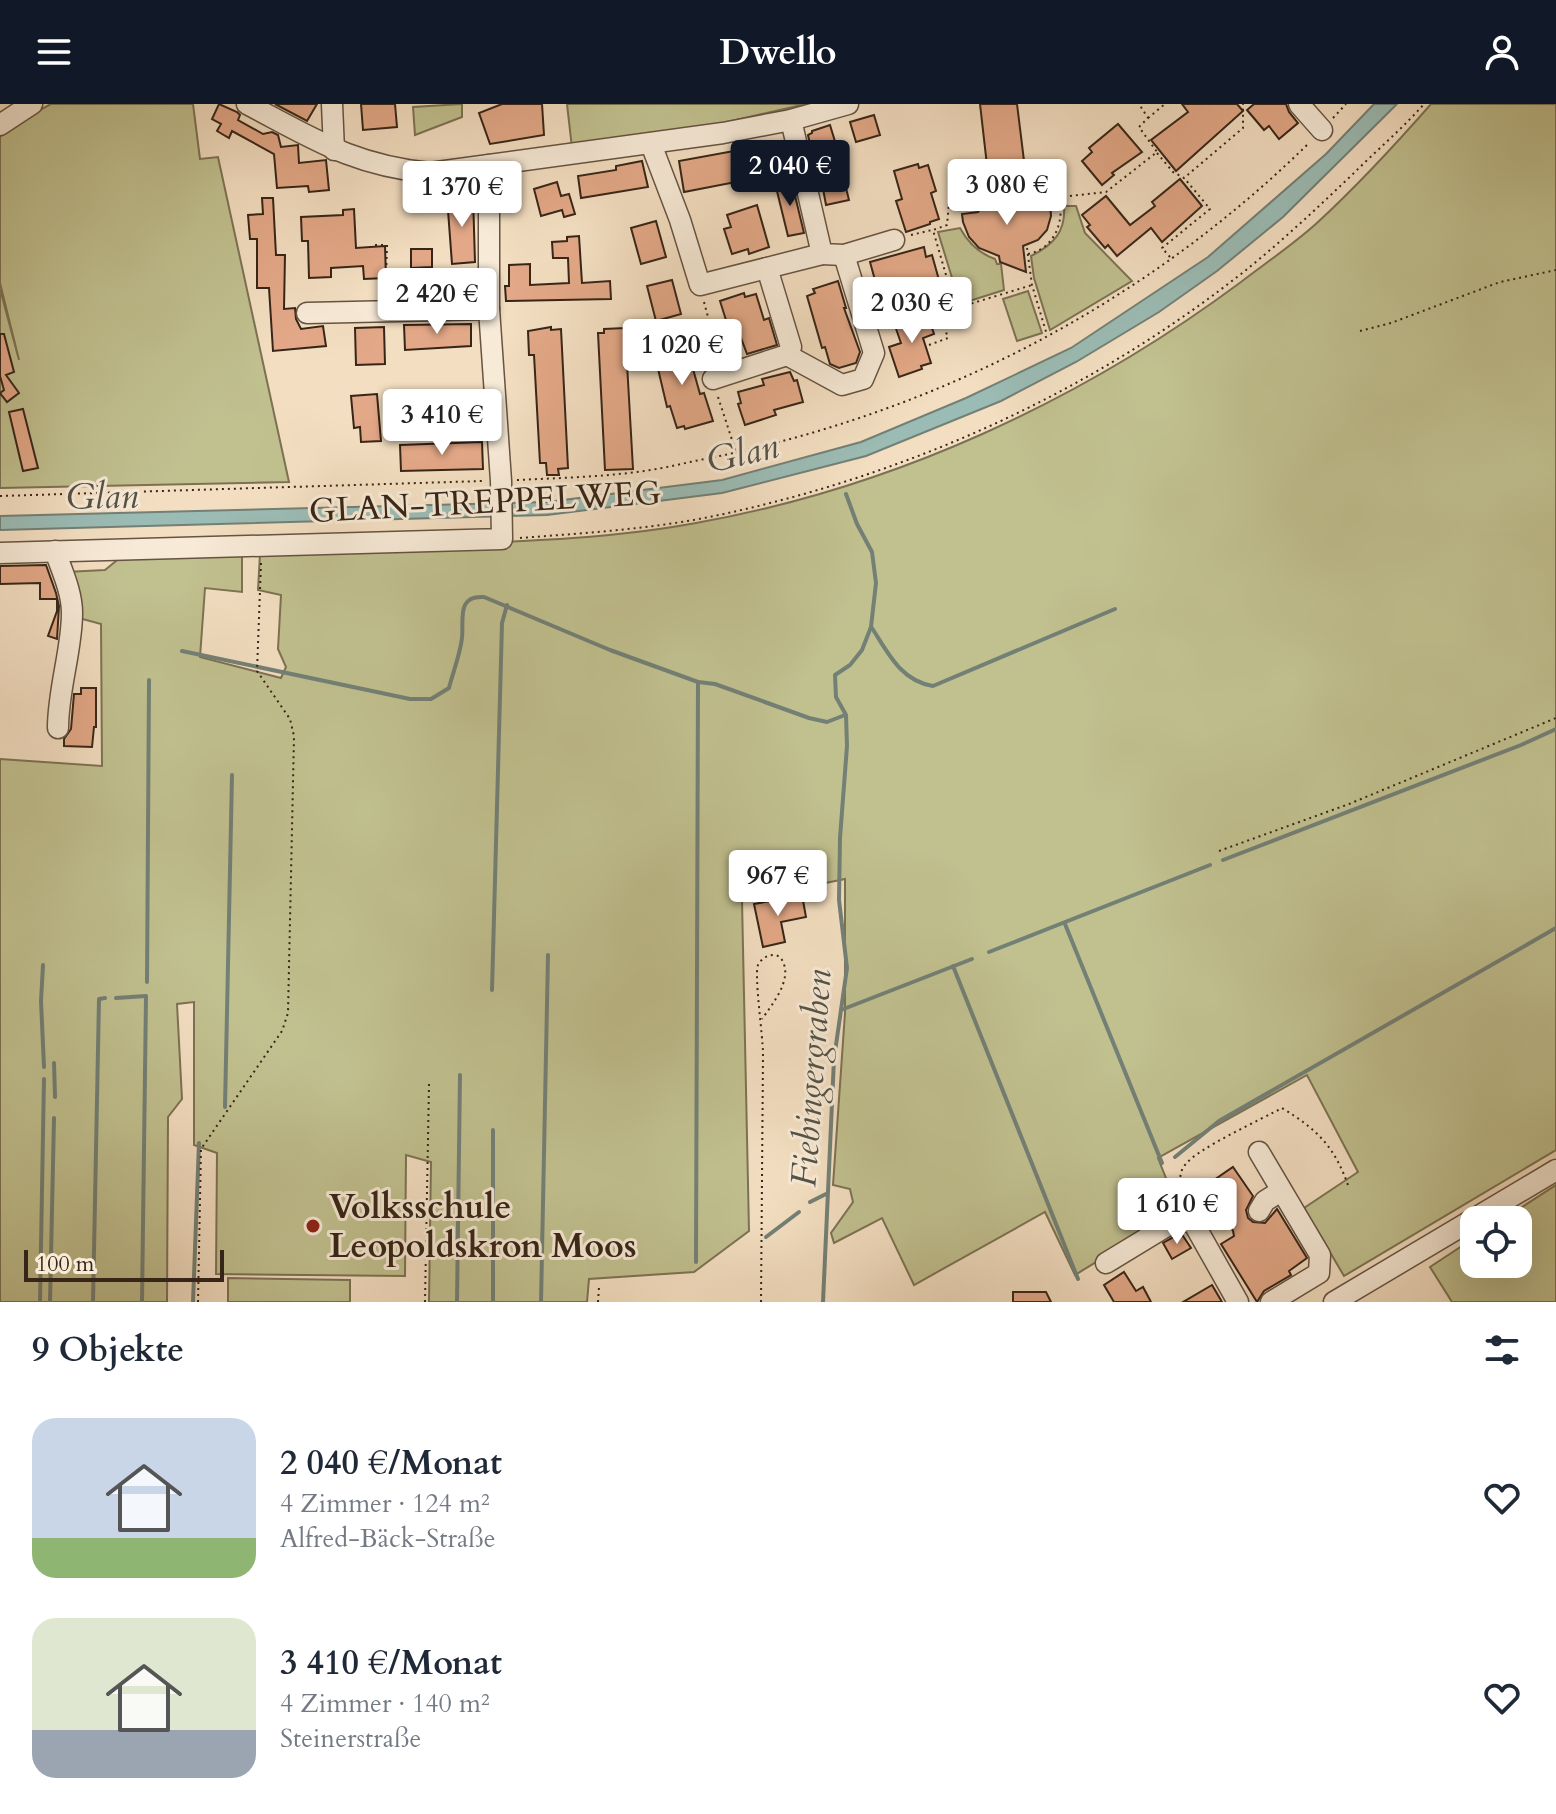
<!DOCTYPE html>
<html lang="de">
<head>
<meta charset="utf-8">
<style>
	body { margin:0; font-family:Cardo,serif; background:#f6f6f7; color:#1f2937; height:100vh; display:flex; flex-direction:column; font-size:30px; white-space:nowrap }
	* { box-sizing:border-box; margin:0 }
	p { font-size:26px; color:#747a83 }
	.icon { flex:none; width:44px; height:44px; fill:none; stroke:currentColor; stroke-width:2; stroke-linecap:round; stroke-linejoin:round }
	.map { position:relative; height:1198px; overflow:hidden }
	.side { display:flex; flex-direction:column; background:#fff; flex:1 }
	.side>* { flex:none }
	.tools { position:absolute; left:1460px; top:1102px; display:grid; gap:16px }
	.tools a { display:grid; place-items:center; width:72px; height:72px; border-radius:16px; background:#fff; box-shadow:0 8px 32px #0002; font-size:40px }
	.scale { position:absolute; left:24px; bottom:20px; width:200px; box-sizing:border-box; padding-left:8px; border:4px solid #372517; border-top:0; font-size:22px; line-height:28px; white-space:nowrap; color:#372517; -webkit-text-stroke:6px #f7ead7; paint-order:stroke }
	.price { position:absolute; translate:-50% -68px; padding:0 18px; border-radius:8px; background:#fff; color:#222; font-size:26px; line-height:52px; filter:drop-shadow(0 2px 4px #0008) }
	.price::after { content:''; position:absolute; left:50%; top:48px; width:24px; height:18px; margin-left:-12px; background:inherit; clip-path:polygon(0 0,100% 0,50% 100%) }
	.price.active { background:#111827; color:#fff }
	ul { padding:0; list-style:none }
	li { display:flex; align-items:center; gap:24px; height:200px; padding:0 32px }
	li span { display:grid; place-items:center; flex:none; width:224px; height:160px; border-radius:24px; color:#555 }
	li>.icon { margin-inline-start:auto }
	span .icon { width:96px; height:96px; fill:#fffc; stroke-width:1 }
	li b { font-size:34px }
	h2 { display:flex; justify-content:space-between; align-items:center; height:96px; padding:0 32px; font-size:34px }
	header { display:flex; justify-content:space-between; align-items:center; height:104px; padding:0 32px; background:#111827; color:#fff; font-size:36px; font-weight:800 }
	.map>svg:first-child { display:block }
	.green { fill:#c1c08f; stroke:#7c7253; stroke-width:2 }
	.water { fill:#9bbcb5; stroke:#738076; stroke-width:2 }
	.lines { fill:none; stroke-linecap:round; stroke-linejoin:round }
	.stream { stroke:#738076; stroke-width:4 }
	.building { fill:#e3a887; stroke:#372517; stroke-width:2 }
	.minor-casing { stroke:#665342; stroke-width:23 }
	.path { stroke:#372517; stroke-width:2; stroke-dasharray:2 4; stroke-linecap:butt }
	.minor { stroke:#f7ead7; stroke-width:20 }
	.poi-dot { fill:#8f2418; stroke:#f7ead7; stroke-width:3 }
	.labels { text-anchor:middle; stroke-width:6; stroke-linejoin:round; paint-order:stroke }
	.street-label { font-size:34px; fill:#372517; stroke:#f7ead7 }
	.poi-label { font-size:34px; font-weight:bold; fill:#372517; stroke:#f7ead7; text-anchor:start }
	.water-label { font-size:36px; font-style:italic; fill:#555246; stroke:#f7ead7 }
</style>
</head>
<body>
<header><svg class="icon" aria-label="menu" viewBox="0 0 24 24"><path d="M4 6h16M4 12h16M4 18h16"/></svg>Dwello<svg class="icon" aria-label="person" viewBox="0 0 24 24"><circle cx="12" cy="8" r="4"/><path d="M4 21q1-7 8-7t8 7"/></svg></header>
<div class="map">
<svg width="1556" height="1198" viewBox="0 0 1556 1198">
	<rect width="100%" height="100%" fill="#f3dec1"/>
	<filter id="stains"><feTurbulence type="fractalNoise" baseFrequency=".0025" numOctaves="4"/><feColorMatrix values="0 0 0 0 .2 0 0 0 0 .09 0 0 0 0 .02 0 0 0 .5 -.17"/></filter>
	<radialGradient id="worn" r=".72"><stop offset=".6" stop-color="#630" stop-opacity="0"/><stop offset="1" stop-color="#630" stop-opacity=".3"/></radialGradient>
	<g class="green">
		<polygon points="51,0 193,0 200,55 218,53 289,378 0,384 0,185 19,256 0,179 0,33 19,17"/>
		<polygon points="462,0 462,13 415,31 413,3"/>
		<polygon points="567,0 806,0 696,25 572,44"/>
		<path d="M1431,0H1556V1046L1344,1172L1304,1104L1358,1068L1307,971L1158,1054L1179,1107L1075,1171L1045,1108L914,1181L882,1114L834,1139L831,1129L853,1098L850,1085L833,1081L845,909V775L742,796L749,1127L694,1168L589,1175L587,1198H429L431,1058L406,1051L405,1172L216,1170L217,1049L194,1041V898L177,900L182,995L168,1013L167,1198H0V655L102,662L101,520L75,513L66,468L105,466L127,448L242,447V488L205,484L200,553L281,574L286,563L278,545L281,491L258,486L260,450C323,447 386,443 449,440C532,437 615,434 696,419C893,384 1081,297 1241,178C1267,158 1294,140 1318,118C1358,81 1395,41 1431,0Z"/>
		<path d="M1064,102H1076L1085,129L1132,177L1050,226L1034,174L1031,152C1053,141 1066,128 1064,102Z"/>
		<path d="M960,124C968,139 978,149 995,155L997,160H1001L1004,186L960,200L938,128Z"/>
		<polygon points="1028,187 1042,229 1017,237 1003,195"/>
		<polygon points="1556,1081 1556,1198 1452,1198 1430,1163 1474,1134 1474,1160 1518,1160 1518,1116 1502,1116"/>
		<polygon points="228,1174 350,1176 350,1198 228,1198"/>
	</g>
	<polygon class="water" points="1374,0 1397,0 1283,113 1217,167 1159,208 1076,258 1001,297 866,352 722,389 547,411 0,426 0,412 547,398 722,376 861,338 966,294 1071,244 1208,153 1326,50"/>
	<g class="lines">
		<g class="stream">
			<path d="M872,524C888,549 901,577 933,582L1115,505"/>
			<path d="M182,547L410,595H431L449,584C453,568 460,551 462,534C464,516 456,491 484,493L610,546L698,578L715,580L809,614L827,618L845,611"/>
			<polyline points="1223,756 1521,641 1556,625"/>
			<polyline points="1065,820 1162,1059"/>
			<polyline points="989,848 1210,761"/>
			<polyline points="43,861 41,897 44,963"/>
			<polyline points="953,862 1078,1175"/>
			<polyline points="147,878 149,576"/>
			<polyline points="492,886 502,519 507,501"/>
			<polyline points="116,894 146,892 142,1198"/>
			<polyline points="841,906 972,855"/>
			<polyline points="54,959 55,993"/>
			<polyline points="225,1003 232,671"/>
			<polyline points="1175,1053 1219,1017 1556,824"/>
			<polyline points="810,1098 826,1090"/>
			<polyline points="766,1133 799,1108"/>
			<polyline points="696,1158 698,578"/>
			<polyline points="40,1198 44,975"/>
			<polyline points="50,1198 54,1014"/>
			<polyline points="93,1198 99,895 105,894"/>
			<polyline points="193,1198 199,1039"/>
			<polyline points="457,1198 460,971"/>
			<polyline points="493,1198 493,1026"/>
			<polyline points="541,1198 548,851"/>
			<polyline points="823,1198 834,955 847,864 839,796 840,734 847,642 846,611 836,593 835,571 850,561 862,546 871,523 876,479 872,448 857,420 846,390"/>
		</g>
	</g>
	<g class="building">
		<polygon points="219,0 237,8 240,11 238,16 263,30 272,28 278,31 281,43 298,41 299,59 326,56 329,86 309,88 308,82 277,84 274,50 232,27 229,34 217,27 221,20 212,15"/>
		<polygon points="275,0 317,0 307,17"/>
		<polygon points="361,0 395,0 397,23 363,26"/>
		<polygon points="502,0 542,0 544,31 490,40 479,9"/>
		<polygon points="980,0 1017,0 1025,65 988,70"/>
		<polygon points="1182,0 1237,0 1243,7 1176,67 1151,36 1188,8"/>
		<polygon points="1254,0 1286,0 1289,8 1298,19 1279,35 1269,22 1264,26 1247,6"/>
		<polygon points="874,11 880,31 856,38 850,18"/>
		<polygon points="1118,20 1142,48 1112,69 1114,71 1102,81 1082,57 1092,48 1089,44"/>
		<polygon points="830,21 837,44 812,49 808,31 812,29 812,27"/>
		<polygon points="783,38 787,58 771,63 769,50 745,56 745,59 737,60 741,77 684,88 679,57"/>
		<polygon points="642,57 648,83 581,94 578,72 616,66 616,62"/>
		<polygon points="918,60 919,64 928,61 936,87 931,89 939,115 930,118 930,120 906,128 896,97 902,95 894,67"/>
		<polygon points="833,66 836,78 844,76 849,96 826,101 820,68"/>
		<polygon points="791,75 804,129 788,132 775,79"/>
		<polygon points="1180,75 1202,102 1162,138 1151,124 1117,152 1108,141 1105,144 1087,123 1090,121 1082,111 1106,92 1130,121 1155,102 1152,98"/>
		<polygon points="1009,77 1012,100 1018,100 1022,104 1050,99 1051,112 1047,126 1038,136 1023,142 1026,168 1000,158 999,152 979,144 969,133 963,118 962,110 978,108 988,91"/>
		<polygon points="557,78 561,92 569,90 575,110 564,113 562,106 541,112 534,85"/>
		<polygon points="473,92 475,158 452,160 447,93"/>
		<polygon points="262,94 273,94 276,151 285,151 284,205 295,204 296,215 301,225 323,222 326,242 273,247 269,184 257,184 257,135 250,135 248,111 263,110"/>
		<polygon points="757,101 769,143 749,150 748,145 732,150 724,125 731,123 727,111"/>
		<polygon points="354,105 356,144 385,142 386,174 364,175 363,162 331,164 331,173 309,174 308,137 302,137 301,113 343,111 343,106"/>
		<polygon points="656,117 666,153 641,160 631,124"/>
		<polygon points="579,132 582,179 610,177 611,195 506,197 505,182 509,182 509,161 530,160 530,181 569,179 568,154 553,154 552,138 567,137 567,133"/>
		<polygon points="924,143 926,153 932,151 939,176 906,185 905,180 878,187 870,158"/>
		<polygon points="411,145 432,145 432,163 411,164"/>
		<polygon points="672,176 681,210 656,217 647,182"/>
		<polygon points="838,177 846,204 844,204 860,248 856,259 839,264 830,260 825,243 822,244 807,192 815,189 813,185"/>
		<polygon points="744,189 745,193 756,190 764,216 769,214 777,241 747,250 738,226 730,229 720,197"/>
		<polygon points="927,209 934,230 923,234 931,259 921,262 922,265 899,273 889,243 901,239 894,219"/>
		<polygon points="471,220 471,242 405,246 404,221"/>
		<polygon points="384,223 385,260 356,261 355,224"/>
		<polygon points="551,223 551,226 561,225 568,364 558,365 559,371 547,371 546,359 540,359 534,251 529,251 528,227"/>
		<polygon points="625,224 633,365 605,366 598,229 604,229 604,225"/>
		<polygon points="0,230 4,230 14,268 6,271 19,289 7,298 0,289 4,286 0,272"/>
		<polygon points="689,238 697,264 693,265 700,290 704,289 713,317 685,325 684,322 677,324 670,302 667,303 655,252 662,250 661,246"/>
		<polygon points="790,268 794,277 797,276 803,298 774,306 776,311 745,321 738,300 741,299 738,288 764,281 762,275"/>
		<polygon points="482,287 483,311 398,317 398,304 406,304 405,291"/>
		<polygon points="377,290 381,337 361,338 360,323 354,324 351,292"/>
		<polygon points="23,305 38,364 23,367 9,308"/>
		<polygon points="482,338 483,365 401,367 400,341"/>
		<polygon points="46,461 56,489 59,502 57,535 48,532 57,507 57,495 40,495 40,479 0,480 0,462"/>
		<polygon points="81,584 96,584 96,623 94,623 92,643 64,642 64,635 71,625 74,590 81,590"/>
		<polygon points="802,791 806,813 781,818 785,838 763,843 754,800"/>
		<polygon points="1233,1063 1253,1092 1246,1106 1248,1114 1253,1118 1265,1119 1277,1105 1307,1154 1289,1167 1291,1171 1264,1187 1257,1198 1221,1140 1234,1132 1233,1127 1211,1094 1221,1087 1214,1076"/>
		<polygon points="1181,1129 1191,1144 1172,1155 1163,1139"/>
		<polygon points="1124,1168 1136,1187 1143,1183 1151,1198 1114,1198 1104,1181"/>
		<polygon points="1212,1181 1222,1198 1183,1198"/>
		<polygon points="1013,1188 1046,1188 1051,1198 1013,1198"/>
	</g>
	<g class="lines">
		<defs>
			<g id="minor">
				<path d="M247,0C314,35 352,61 430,69L723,29L791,16L848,0"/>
				<polyline points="332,0 334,46"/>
				<polyline points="1299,0 1322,26"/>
				<polyline points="791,16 822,150 844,151 894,136"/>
				<polyline points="0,21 32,0"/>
				<polyline points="651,40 680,116 700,181 822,150"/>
				<polyline points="307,209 489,205"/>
				<polyline points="864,215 951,188"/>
				<polyline points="787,251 842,281 863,275 874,249 844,151"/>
				<polyline points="713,275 787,251 791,243 767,164"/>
				<path d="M55,447C62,467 72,488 72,509C72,546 58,585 58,624"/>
				<polyline points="0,449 502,435 501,377 489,205 489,61"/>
				<polyline points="1259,1048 1320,1151 1319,1169 1271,1198"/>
				<polyline points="1259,1107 1265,1097 1281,1087"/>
				<polyline points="1106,1159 1180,1114 1194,1120 1238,1198"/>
				<polyline points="1334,1198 1556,1066"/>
			</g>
		</defs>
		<use href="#minor" class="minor-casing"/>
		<g class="path">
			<polyline points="1148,14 1165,0"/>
			<polyline points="1333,14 1346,0"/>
			<polyline points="1157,49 1173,68 1184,74 1243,24 1243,0"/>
			<polyline points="1006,68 1033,74 1043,95 1106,88 1157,48 1139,23 1148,14 1139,0"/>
			<polyline points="969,74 1013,70"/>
			<polyline points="911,131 932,126"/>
			<polyline points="375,141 387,141 386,173 381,190"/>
			<polyline points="1027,144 1032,181 1047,231"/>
			<path d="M1028,150C1054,145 1065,118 1059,94"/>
			<polyline points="1170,153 1162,144 1210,105 1185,75"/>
			<polyline points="946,171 933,126 947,121 950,88"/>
			<polyline points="704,198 709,217 701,234 708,260"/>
			<polyline points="960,203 1032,181"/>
			<polyline points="1360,227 1391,219 1500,178 1556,166"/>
			<polyline points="929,241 948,234 940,210"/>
			<polyline points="718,293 736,348"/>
			<path d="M517,376C559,374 602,373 644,367C666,364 688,358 710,354C937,308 1144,201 1309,39"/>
			<polyline points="0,392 483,377"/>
			<path d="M520,434C586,429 653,425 719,411C902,372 1079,294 1228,180C1273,146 1314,107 1355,68C1378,45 1403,24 1424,0"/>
			<polyline points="1219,747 1349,700 1556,614"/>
			<path d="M1186,1096C1182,1085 1176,1072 1185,1061C1196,1045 1262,1015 1282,1004C1318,1026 1335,1043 1349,1084"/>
			<polyline points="198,1198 201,1045 282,927 288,909 294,632 290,615 257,567 261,459"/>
			<polyline points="425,1198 429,980"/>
			<polyline points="598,1198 599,1183"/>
			<path d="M761,1198L763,950C763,933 754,871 758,861C761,855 767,851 773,851C778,851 781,853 783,858C792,876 772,901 762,915"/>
		</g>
		<use href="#minor" class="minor"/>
	</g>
	<circle class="poi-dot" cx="313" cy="1122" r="8"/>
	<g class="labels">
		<g class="street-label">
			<text transform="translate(485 397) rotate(-3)" y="12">GLAN-TREPPELWEG</text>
		</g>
		<g class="poi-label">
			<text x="329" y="1114">Volksschule<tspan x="329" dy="39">Leopoldskron Moos</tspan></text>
		</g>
		<g class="water-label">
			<text transform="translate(742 348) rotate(-13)" y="13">Glan</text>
			<text transform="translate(102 391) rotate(-1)" y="13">Glan</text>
			<text transform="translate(810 974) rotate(-86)" y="13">Fiebingergraben</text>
		</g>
	</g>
	<rect width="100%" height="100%" filter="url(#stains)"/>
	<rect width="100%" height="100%" fill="url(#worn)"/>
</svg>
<div class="tools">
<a><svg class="icon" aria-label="locate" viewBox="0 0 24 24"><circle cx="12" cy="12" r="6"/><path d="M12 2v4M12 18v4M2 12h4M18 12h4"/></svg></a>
</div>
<div class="scale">100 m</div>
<b class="price active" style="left:790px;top:104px">2 040 €</b>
<b class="price" style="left:1007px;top:123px">3 080 €</b>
<b class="price" style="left:462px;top:125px">1 370 €</b>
<b class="price" style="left:437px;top:232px">2 420 €</b>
<b class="price" style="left:912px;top:241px">2 030 €</b>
<b class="price" style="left:682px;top:283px">1 020 €</b>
<b class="price" style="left:442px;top:353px">3 410 €</b>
<b class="price" style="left:778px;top:814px">967 €</b>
<b class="price" style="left:1177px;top:1142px">1 610 €</b>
</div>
<section class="side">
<h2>9 Objekte<svg class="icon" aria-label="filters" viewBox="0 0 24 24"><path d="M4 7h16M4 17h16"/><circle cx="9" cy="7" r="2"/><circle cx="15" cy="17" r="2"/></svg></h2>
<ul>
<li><span style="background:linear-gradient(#c9d6e8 75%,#8fb573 0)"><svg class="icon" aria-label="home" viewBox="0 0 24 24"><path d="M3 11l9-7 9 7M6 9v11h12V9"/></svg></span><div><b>2 040 €/Monat</b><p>4 Zimmer · 124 m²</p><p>Alfred-Bäck-Straße</p></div><svg class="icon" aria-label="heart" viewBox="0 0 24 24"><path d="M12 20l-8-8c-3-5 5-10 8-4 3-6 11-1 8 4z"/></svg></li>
<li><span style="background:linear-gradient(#dfe7d0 70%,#9aa5b1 0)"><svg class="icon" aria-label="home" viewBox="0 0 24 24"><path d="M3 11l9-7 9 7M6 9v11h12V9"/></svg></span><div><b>3 410 €/Monat</b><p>4 Zimmer · 140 m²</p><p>Steinerstraße</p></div><svg class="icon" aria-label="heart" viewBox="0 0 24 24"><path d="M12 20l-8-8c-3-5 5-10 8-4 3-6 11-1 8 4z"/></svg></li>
</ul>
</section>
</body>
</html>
